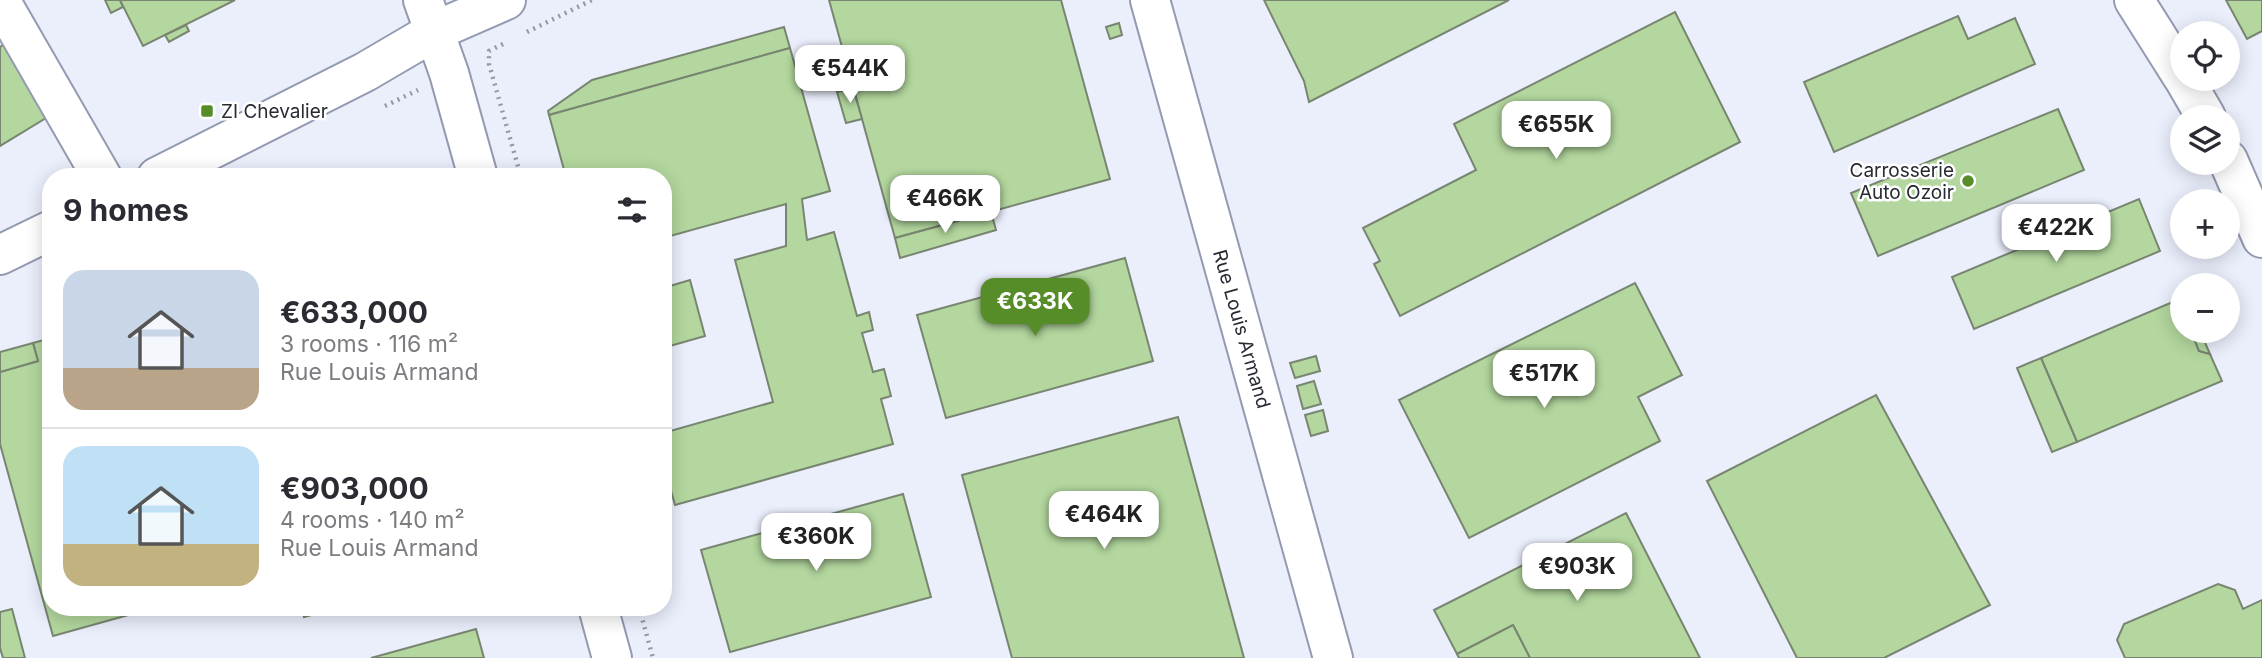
<!DOCTYPE html>
<html lang="en">
<head>
<meta charset="utf-8">
<style>
	body { margin:0; font-family:Inter,sans-serif; background:#f2f2f3; color:#2b2b33; height:100vh; display:flex; flex-direction:column; font-size:26px; white-space:nowrap }
	* { box-sizing:border-box; margin:0 }
	p { font-size:23px; color:#7c7c81 }
	.icon { flex:none; width:38px; height:38px; fill:none; stroke:currentColor; stroke-width:2; stroke-linecap:round; stroke-linejoin:round }
	.map { position:relative; flex:1; overflow:hidden }
	.side { position:absolute; left:42px; top:168px; width:630px; height:448px; display:flex; flex-direction:column; background:#fff; border-radius:28px; box-shadow:0 4px 18px #0003 }
	.side>* { flex:none }
	.fabs { position:absolute; left:2170px; top:21px; display:grid; gap:14px }
	.fabs a { display:grid; place-items:center; width:70px; height:70px; border-radius:50%; background:#fff; box-shadow:0 4px 18px #0003; font-size:35px }
	.price { position:absolute; translate:-50% -60px; padding:0 16px; border-radius:14px; background:#fff; color:#222; font-size:23px; line-height:46px; filter:drop-shadow(0 2px 4px #0008) }
	.price::after { content:''; position:absolute; left:50%; top:42px; width:21px; height:16px; margin-left:-10px; background:inherit; clip-path:polygon(0 0,100% 0,50% 100%) }
	.price.active { background:#568d29; color:#fff }
	ul { padding:0; list-style:none }
	li { display:flex; align-items:center; gap:21px; height:175px; padding:0 21px }
	li+li { border-top:2px solid #e1e1e2 }
	li span { display:grid; place-items:center; flex:none; width:196px; height:140px; border-radius:21px; color:#555 }
	li>.icon { margin-inline-start:auto }
	span .icon { width:84px; height:84px; fill:#fffc; stroke-width:1 }
	li b { font-size:30px }
	h2 { display:flex; justify-content:space-between; align-items:center; height:84px; padding:0 21px; font-size:30px }
	.map>svg:first-child { display:block }
	.built { fill:#ebeffc; fill-rule:evenodd }
	.building { fill:#b3d79e; stroke:#788671; stroke-width:2 }
	.lines { fill:none; stroke-linecap:round; stroke-linejoin:round }
	.minor-casing { stroke:#939ab1; stroke-width:42 }
	.path { stroke:#96989c; stroke-width:4.5; stroke-dasharray:2 5; stroke-linecap:butt }
	.minor { stroke:#fff; stroke-width:38 }
	.poi-dot { fill:#568d29; stroke:#fff; stroke-width:2.5 }
	.labels { text-anchor:middle; stroke-width:5; stroke-linejoin:round; paint-order:stroke }
	.poi-label { font-size:19px; fill:#282b34; stroke:#fff; text-anchor:start }
	.street-label { font-size:19px; fill:#282b34; stroke:#fff }
</style>
</head>
<body>
<div class="map">
<svg width="2262" height="658" viewBox="0 0 2262 658">
	<rect width="100%" height="100%" fill="#fbfbfb"/>
	<path class="built" d="M0,0H2262V658H0ZM2182,33H2228V79H2182ZM2182,117H2228V163H2182ZM51,177H663V607H51ZM2182,201H2228V247H2182ZM2182,285H2228V331H2182Z"/>
	<g class="building">
		<polygon points="105,0 120,0 123,7 111,13"/>
		<polygon points="120,0 235,0 143,46"/>
		<polygon points="829,0 1061,0 1110,179 895,238"/>
		<polygon points="1264,0 1509,0 1309,102 1304,81"/>
		<polygon points="2226,0 2262,0 2262,31 2247,39"/>
		<polygon points="1675,12 1740,142 1400,316 1374,264 1380,261 1363,228 1476,170 1454,124"/>
		<polygon points="1958,16 1968,39 2015,18 2035,64 1834,152 1804,82"/>
		<polygon points="1119,23 1122,35 1110,39 1106,27"/>
		<polygon points="186,25 189,31 169,42 165,35"/>
		<polygon points="784,27 790,48 549,115 548,111 592,80"/>
		<polygon points="9,41 51,115 0,146 0,47"/>
		<polygon points="790,48 830,191 802,199 807,240 834,232 857,316 869,312 873,330 862,333 873,372 884,369 891,396 881,399 893,444 675,505 663,462 663,433 773,402 735,260 786,246 786,204 663,238 663,177 566,177 549,115"/>
		<polygon points="853,88 862,119 846,123 837,92"/>
		<polygon points="2058,109 2084,170 1878,256 1851,193"/>
		<polygon points="2139,199 2160,251 1974,329 1952,277"/>
		<polygon points="991,212 996,230 900,258 895,238"/>
		<polygon points="1125,258 1153,361 946,418 917,315"/>
		<polygon points="690,280 705,336 663,348 663,288"/>
		<polygon points="1635,283 1682,375 1638,397 1660,441 1469,538 1399,400"/>
		<polygon points="2182,298 2182,331 2191,331 2199,351 2210,354 2222,381 2077,442 2041,358"/>
		<polygon points="2191,331 2200,331 2210,354 2199,351"/>
		<polygon points="51,338 51,607 157,607 53,636 0,444 0,372 38,361 33,343"/>
		<polygon points="33,343 38,361 0,372 0,352"/>
		<polygon points="1316,356 1320,371 1295,378 1290,363"/>
		<polygon points="2041,358 2077,442 2052,452 2017,368"/>
		<polygon points="1314,381 1321,404 1303,409 1297,386"/>
		<polygon points="1876,395 1990,605 1884,658 1797,658 1707,481"/>
		<polygon points="1323,410 1328,431 1311,436 1305,415"/>
		<polygon points="1178,417 1244,658 1012,658 962,475"/>
		<polygon points="903,494 931,597 730,652 701,550"/>
		<polygon points="1626,513 1700,658 1530,658 1513,625 1457,654 1434,610"/>
		<polygon points="2218,584 2235,590 2243,609 2262,600 2262,658 2125,658 2117,640 2124,624"/>
		<polygon points="301,607 330,607 330,610 304,617"/>
		<polygon points="12,609 25,658 3,658 0,648 0,612"/>
		<polygon points="1513,625 1530,658 1459,658 1457,654"/>
		<polygon points="476,629 484,658 371,658"/>
	</g>
	<g class="lines">
		<defs>
			<g id="minor">
				<polyline points="0,0 102,177"/>
				<polyline points="423,0 449,73 478,177"/>
				<polyline points="1150,0 1333,658"/>
				<polyline points="2134,0 2182,76"/>
				<polyline points="2184,79 2206,117"/>
				<polyline points="2228,160 2262,238"/>
				<polyline points="157,177 365,72 435,31 506,0"/>
				<polyline points="0,255 51,230"/>
				<polyline points="598,607 612,658"/>
			</g>
		</defs>
		<use href="#minor" class="minor-casing"/>
		<g class="path">
			<polyline points="527,32 592,0"/>
			<polyline points="503,44 489,51 489,64 521,177"/>
			<polyline points="385,106 418,90"/>
			<polyline points="639,607 653,658"/>
		</g>
		<use href="#minor" class="minor"/>
	</g>
	<g class="poi-dot">
		<rect x="200" y="104" width="14" height="14" rx="3.5"/>
		<circle cx="1968" cy="181" r="7"/>
	</g>
	<g class="labels">
		<g class="poi-label">
			<text x="221" y="118">ZI Chevalier</text>
			<text x="1954" y="177" text-anchor="end">Carrosserie<tspan x="1954" dy="22">Auto Ozoir</tspan></text>
		</g>
		<g class="street-label">
			<text transform="translate(1242 329) rotate(74)" y="7">Rue Louis Armand</text>
		</g>
	</g>
</svg>
<div class="fabs">
<a><svg class="icon" aria-label="locate" viewBox="0 0 24 24"><circle cx="12" cy="12" r="6"/><path d="M12 2v4M12 18v4M2 12h4M18 12h4"/></svg></a>
<a><svg class="icon" aria-label="layers" viewBox="0 0 24 24"><path d="M12 4l9 5-9 5-9-5zM3 14l9 5 9-5"/></svg></a>
<a>+</a>
<a>−</a>
</div>
<b class="price" style="left:850px;top:105px">€544K</b>
<b class="price" style="left:1556px;top:161px">€655K</b>
<b class="price" style="left:945px;top:235px">€466K</b>
<b class="price" style="left:2056px;top:264px">€422K</b>
<b class="price active" style="left:1035px;top:338px">€633K</b>
<b class="price" style="left:1544px;top:410px">€517K</b>
<b class="price" style="left:1104px;top:551px">€464K</b>
<b class="price" style="left:816px;top:573px">€360K</b>
<b class="price" style="left:1577px;top:603px">€903K</b>
<section class="side">
<h2>9 homes<svg class="icon" aria-label="filters" viewBox="0 0 24 24"><path d="M4 7h16M4 17h16"/><circle cx="9" cy="7" r="2"/><circle cx="15" cy="17" r="2"/></svg></h2>
<ul>
<li><span style="background:linear-gradient(#c9d6e8 70%,#b9a48a 0)"><svg class="icon" aria-label="home" viewBox="0 0 24 24"><path d="M3 11l9-7 9 7M6 9v11h12V9"/></svg></span><div><b>€633,000</b><p>3 rooms · 116 m²</p><p>Rue Louis Armand</p></div></li>
<li><span style="background:linear-gradient(#bfe0f5 70%,#c2b280 0)"><svg class="icon" aria-label="home" viewBox="0 0 24 24"><path d="M3 11l9-7 9 7M6 9v11h12V9"/></svg></span><div><b>€903,000</b><p>4 rooms · 140 m²</p><p>Rue Louis Armand</p></div></li>
</ul>
</section>
</div>
</body>
</html>
